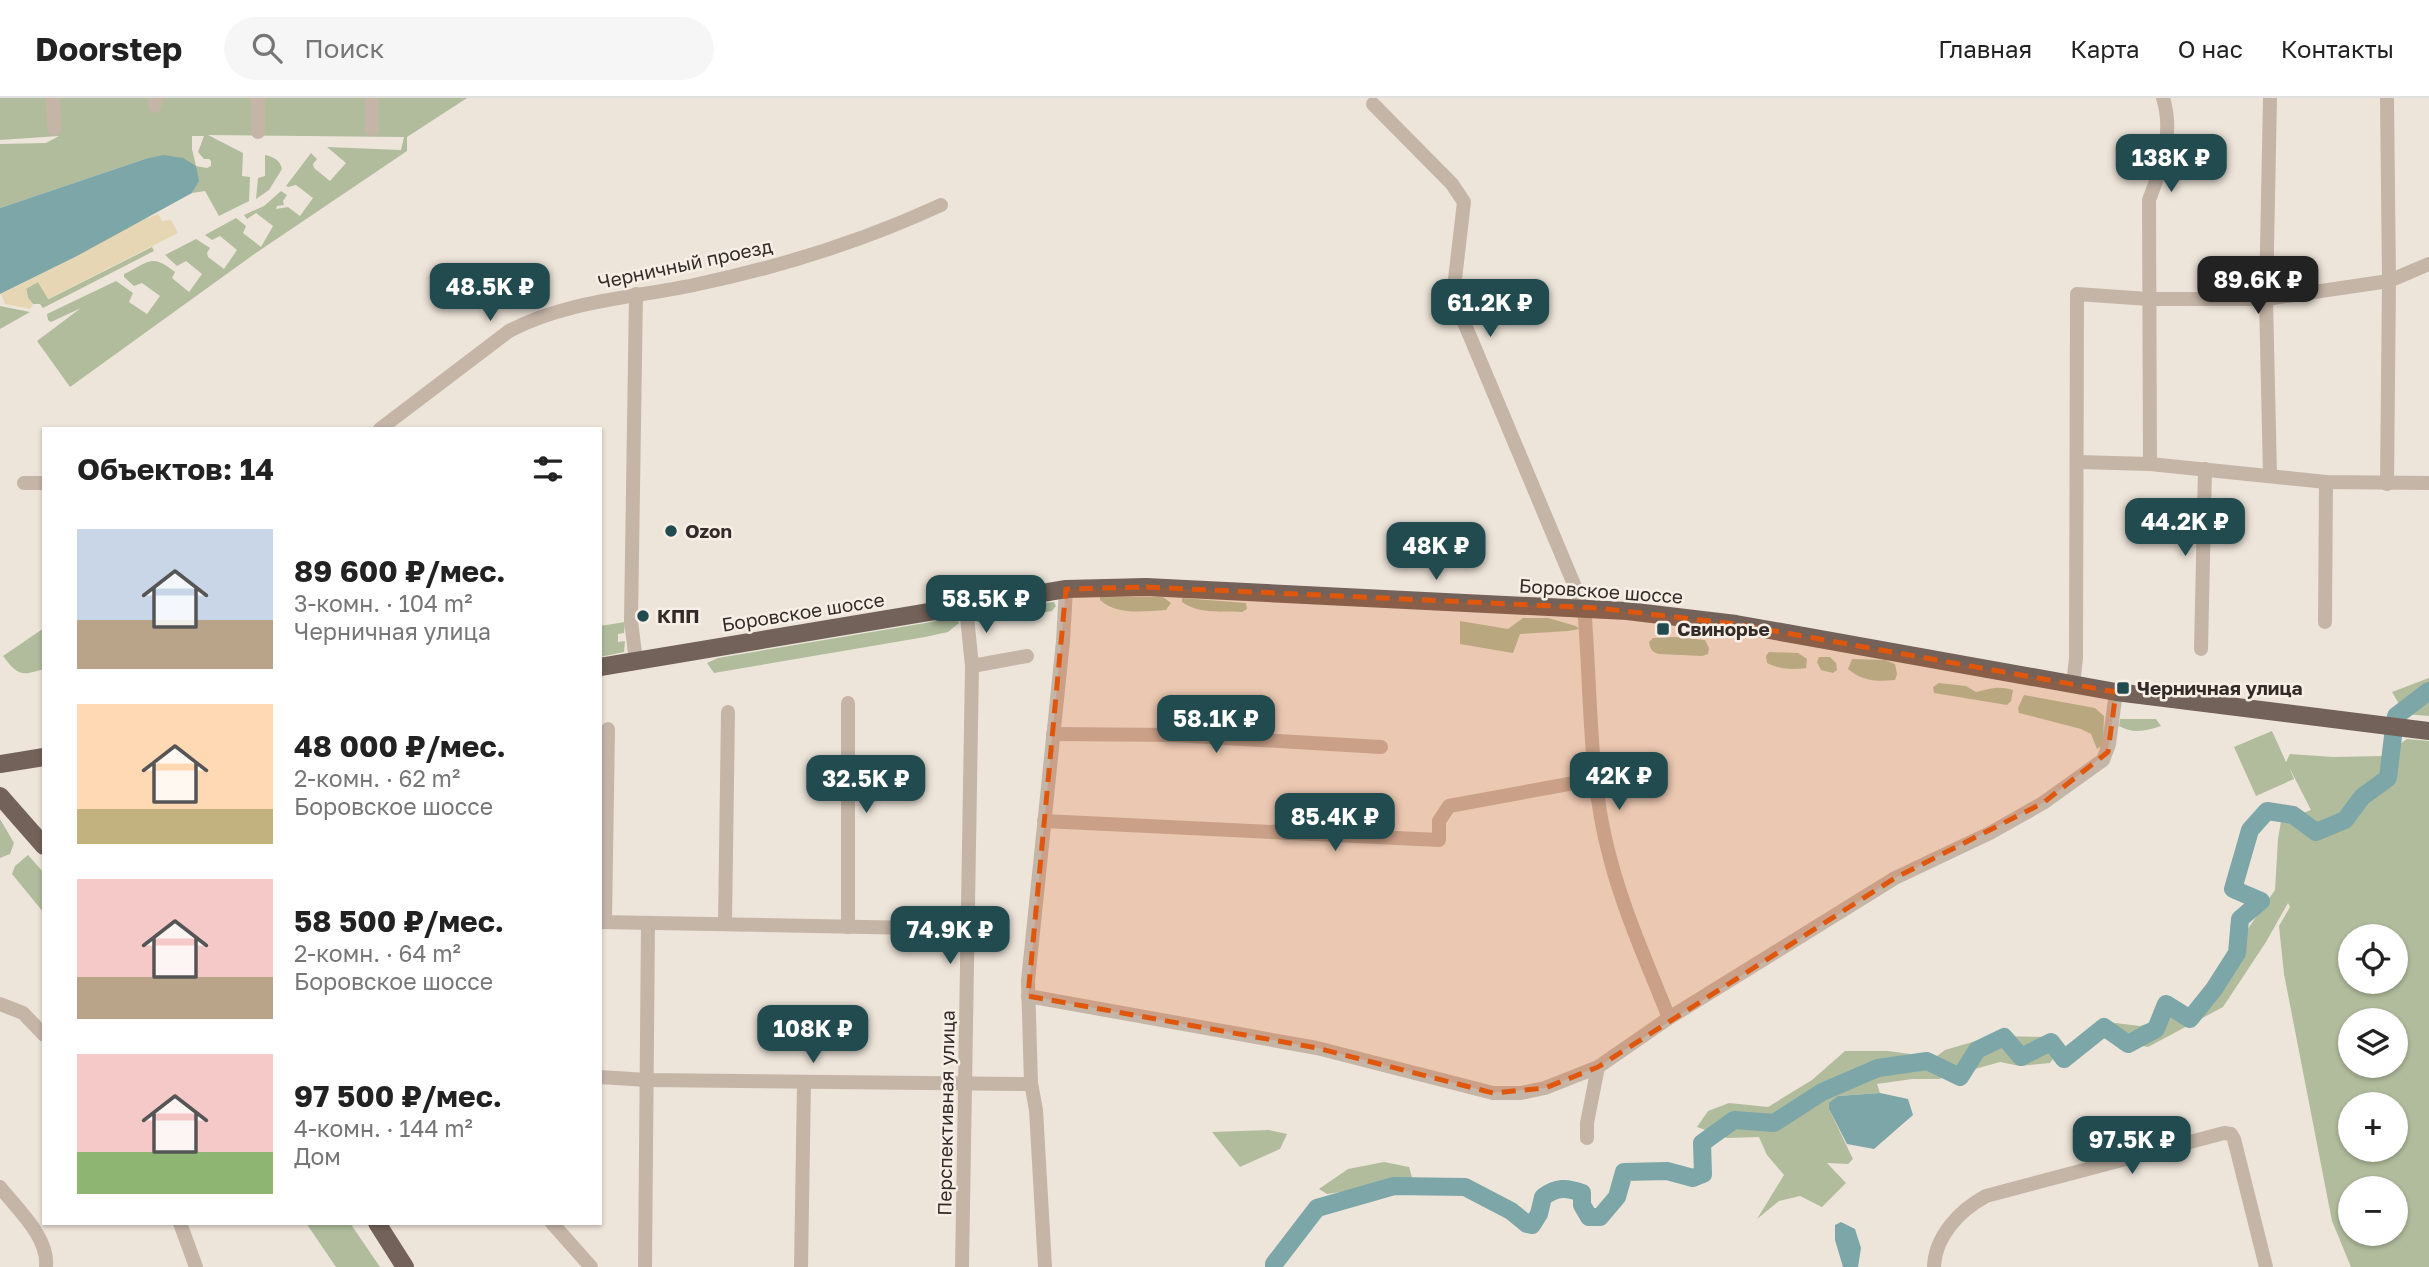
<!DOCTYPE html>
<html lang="ru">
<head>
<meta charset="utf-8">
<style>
	body { margin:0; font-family:"Golos Text",sans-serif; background:#f6f6f6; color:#222; height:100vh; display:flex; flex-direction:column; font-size:26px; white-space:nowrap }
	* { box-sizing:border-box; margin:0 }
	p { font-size:23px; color:#767676 }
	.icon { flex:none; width:38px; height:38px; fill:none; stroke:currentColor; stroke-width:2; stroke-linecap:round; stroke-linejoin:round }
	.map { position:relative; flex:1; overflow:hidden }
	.panel { position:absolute; left:42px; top:329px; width:560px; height:798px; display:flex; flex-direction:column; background:#fff; border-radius:0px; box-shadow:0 2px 5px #0004 }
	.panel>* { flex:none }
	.tools { position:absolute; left:2338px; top:826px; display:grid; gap:14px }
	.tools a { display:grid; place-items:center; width:70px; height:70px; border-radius:50%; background:#fff; box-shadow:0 2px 5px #0004; font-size:35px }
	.price { position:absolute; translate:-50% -60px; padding:0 16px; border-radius:14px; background:#214b4f; color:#fff; font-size:23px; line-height:46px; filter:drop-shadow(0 2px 4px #0008) }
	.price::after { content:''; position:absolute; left:50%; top:42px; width:21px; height:16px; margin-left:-10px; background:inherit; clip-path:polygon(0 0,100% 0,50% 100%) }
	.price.on { background:#222; color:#fff }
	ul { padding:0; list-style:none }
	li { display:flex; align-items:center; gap:21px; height:175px; padding:0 35px }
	li span { display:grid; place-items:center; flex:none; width:196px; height:140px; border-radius:0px; color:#555 }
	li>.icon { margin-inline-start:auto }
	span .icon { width:84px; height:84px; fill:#fffc; stroke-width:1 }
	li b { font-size:30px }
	h2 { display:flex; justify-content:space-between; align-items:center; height:84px; padding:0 35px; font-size:30px }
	header { display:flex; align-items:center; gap:42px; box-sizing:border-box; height:98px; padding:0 35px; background:#fff; border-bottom:2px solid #e0e0e0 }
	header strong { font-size:33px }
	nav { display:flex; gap:38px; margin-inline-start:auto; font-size:24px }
	.search { width:490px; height:63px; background:#f6f6f6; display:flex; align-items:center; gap:18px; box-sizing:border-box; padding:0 24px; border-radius:38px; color:#767676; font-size:26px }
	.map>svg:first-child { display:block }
	.green { fill:#b0bc9c; fill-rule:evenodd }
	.sand { fill:#e7d6b3 }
	.water { fill:#7ca6a8 }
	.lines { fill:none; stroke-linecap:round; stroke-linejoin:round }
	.river { stroke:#7ca6a8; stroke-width:18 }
	.minor { stroke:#c5b5a7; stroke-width:14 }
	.major { stroke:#736259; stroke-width:18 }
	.marked { fill:#df570d; fill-opacity:0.2; stroke:#df570d; stroke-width:5; stroke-dasharray:14 9; stroke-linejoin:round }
	.poi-dot { fill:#214b4f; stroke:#f7efe6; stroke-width:2.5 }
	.labels { text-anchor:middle; stroke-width:5; stroke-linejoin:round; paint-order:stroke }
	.street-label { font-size:19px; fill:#322b27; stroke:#f7efe6 }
	.poi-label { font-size:19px; font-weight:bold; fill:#322b27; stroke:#f7efe6; text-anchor:start }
</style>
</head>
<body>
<header>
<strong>Doorstep</strong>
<div class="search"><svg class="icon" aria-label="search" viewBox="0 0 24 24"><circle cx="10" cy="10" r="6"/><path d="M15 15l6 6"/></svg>Поиск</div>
<nav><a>Главная</a><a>Карта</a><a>О нас</a><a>Контакты</a></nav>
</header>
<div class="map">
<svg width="2429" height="1169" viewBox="0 0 2429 1169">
	<rect width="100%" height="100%" fill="#eee5da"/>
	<g class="green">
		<path d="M0,0H467L407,39V53L253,157L70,289L37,243L81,210L51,224L48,222L47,216L116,183L133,195L129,204L147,216L160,198L142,185L134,188L124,179V176C150,164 151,155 175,174L172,180L189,194L202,176L186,163L177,168L165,157L196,141L210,150L207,155L208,159L224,171L237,152L220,138L212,142L205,137L236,120L246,128L243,135L261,149L273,128L256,115L247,121L244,117L264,108L281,93L287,97L283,103L284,107L277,108L276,111L288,109L300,118L313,100L296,87L288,89L286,88L311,55L317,61L313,66L314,70L330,83L346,65L327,49L401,52L404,39L208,37L243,55L242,78L250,79L249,103L219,118L205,93L192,95L199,82L145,61L0,110V46L46,45L59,38L0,42ZM192,38H204L198,54L204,61H209L211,63V68L207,70L196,68L192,51Z"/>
		<path d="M265,57C274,59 280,62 282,71L269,92L256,101L258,80L265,78Z"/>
		<polygon points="152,149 154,153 43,210 40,206 33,206 28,200 26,190 38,184 49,201"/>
		<polygon points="0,208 30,214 0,231"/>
		<path d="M1100,499H1163L1171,505L1166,512C1143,513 1118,518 1100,502Z"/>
		<path d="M1182,500L1246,505L1247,511L1242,514C1222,513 1198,516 1182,504Z"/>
		<polygon points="1054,504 1056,508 1052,513 982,525 976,523 977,517 988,513"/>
		<polygon points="1523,520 1548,520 1576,528 1579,531 1568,533 1520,536 1513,555 1460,546 1460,523 1508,531"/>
		<polygon points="949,521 957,522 959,525 948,534 925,539 714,575 707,565 718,560"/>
		<polygon points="625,524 624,535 618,536 618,544 625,543 624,554 600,559 600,528"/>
		<path d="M44,530V571C21,578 18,578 3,558Z"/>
		<path d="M1675,539L1705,542L1709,550L1708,556L1702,558L1659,556C1652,554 1650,551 1649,544L1653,540Z"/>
		<path d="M1769,554L1798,555L1807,561L1806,570C1792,572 1780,571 1767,565L1766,558Z"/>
		<polygon points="1819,559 1830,559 1836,565 1837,572 1833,575 1821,572 1817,564"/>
		<path d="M1852,561L1885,562L1895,566L1897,576L1895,582C1877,584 1862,583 1848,571Z"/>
		<polygon points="2429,580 2429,618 2405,616 2392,594"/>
		<path d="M1939,585L1966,588L1976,594C1990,591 1997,587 2013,592L2011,603L2007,607L1934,595L1933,589Z"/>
		<polygon points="2024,597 2095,610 2104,618 2103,647 2097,651 2091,636 2081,631 2019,615 2018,610"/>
		<path d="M2120,621H2156L2161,628C2146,633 2133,636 2119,628Z"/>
		<path d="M2272,633L2286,664L2290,656L2333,659L2383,658L2407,641L2429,643V1169H2351L2332,1123L2284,876L2279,828L2290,809L2288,805L2266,844L2223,909L2148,949L2103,940L2107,924L2140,928L2186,913L2207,889L2275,792L2278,741L2281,723L2311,712L2289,669L2294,681L2256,698L2234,649ZM2350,838H2396V884H2350ZM2350,922H2396V968H2350ZM2350,1006H2396V1052H2350ZM2350,1090H2396V1136H2350Z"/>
		<polygon points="0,721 14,745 10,756 0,760"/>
		<polygon points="28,757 44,775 44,815 12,776 15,768"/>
		<polygon points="1993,938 2051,939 2063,946 2050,965 2020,968 2000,964 1939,981 1912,981 1877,986 1880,995 1838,998 1829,1011 1853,1061 1848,1066 1827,1065 1846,1085 1822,1109 1800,1098 1779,1103 1757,1121 1784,1077 1767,1057 1759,1039 1727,1040 1697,1029 1708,1013 1729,1005 1768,1009 1812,982 1845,953 1888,953 1910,956 1924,968 1945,952"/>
		<polygon points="1269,1032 1287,1036 1280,1051 1240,1069 1212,1034"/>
		<polygon points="1384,1064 1409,1069 1413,1083 1327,1096 1319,1091 1348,1071"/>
		<polygon points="306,1125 350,1125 380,1169 336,1169"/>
	</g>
	<polygon class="sand" points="158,116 162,123 171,122 178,135 48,201 38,184 26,191 28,200 33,206 30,211 5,206 1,196 77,158 130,127"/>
	<g class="water">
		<polygon points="164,57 183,60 196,68 199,83 192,95 77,158 0,196 0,110 145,61"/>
		<polygon points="1880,995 1908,1001 1913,1017 1874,1051 1847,1046 1829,1011 1829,1005 1838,998"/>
		<polygon points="1841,1124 1855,1131 1861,1150 1858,1169 1843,1169 1835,1142 1835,1127"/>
	</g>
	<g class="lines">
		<g class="river">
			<polyline points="2396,618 2429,593"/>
			<path d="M1274,1169V1166L1317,1110L1394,1088L1465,1089L1511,1113L1527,1126L1532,1127L1539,1116L1543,1099C1557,1089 1566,1089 1582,1095V1107L1589,1119H1600L1617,1099L1624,1074L1667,1073L1693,1080L1703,1076L1702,1045L1734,1022L1774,1025L1822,994L1878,970L1927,963L1960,979L1977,952L2004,939L2021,959L2051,944L2064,961L2104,929L2128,946L2156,931L2166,906L2190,921L2214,891L2237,855L2240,821L2261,803L2233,791L2250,732L2267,713L2293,717L2316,734L2345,722L2362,699L2388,680L2393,638"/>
		</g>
		<g class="minor">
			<polyline points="53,0 54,31"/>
			<polyline points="155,0 155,8"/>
			<polyline points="372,0 372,31"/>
			<path d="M1373,6L1452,86L1464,104L1453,198L1581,503L1585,521C1591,599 1589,685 1610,760C1624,814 1648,867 1669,920"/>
			<polyline points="258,34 258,0"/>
			<polyline points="636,196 631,523 636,563"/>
			<path d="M380,331L509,233C567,203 631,200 694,187C780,169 861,144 941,107"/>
			<polyline points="2078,364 2150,366 2326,384 2429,385"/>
			<path d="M2150,366L2149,102C2162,69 2174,35 2163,0"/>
			<polyline points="2270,377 2266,201 2270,0"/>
			<polyline points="24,385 44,385"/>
			<polyline points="2387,386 2389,183 2387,0"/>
			<polyline points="2325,524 2326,384"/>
			<polyline points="2201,551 2205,371"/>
			<polyline points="972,568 1027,558"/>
			<polyline points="2073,587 2076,560 2077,196 2148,201 2266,201 2389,183 2429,166"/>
			<polyline points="848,605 848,829"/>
			<polyline points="1053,636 1174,637 1381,649"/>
			<polyline points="1044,723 1439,742 1439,723 1449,708 1596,681"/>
			<polyline points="600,824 968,831"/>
			<polyline points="605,824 608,631"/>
			<polyline points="725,826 728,614"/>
			<polyline points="1028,898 1317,950 1493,995 1521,995 1545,990 1598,969 1669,920 1895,780 1990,735 2043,705 2103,662 2109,646 2116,594"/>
			<polyline points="0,906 23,915 44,937"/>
			<polyline points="600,979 647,982 1024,986"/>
			<polyline points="1587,1040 1587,1025 1598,969"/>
			<path d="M0,1089C17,1111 49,1139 46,1169"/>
			<polyline points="180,1125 196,1169"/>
			<polyline points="552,1125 591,1169"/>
			<polyline points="645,1169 648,825"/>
			<polyline points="801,1169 804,984"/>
			<polyline points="962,1169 972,568 966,509"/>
			<polyline points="1045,1169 1036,1012 1031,985 1028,883 1063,543 1066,491"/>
			<path d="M1934,1169C1935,1138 1960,1112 1986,1098L2224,1035L2231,1036L2234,1041L2266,1169"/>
		</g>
		<g class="major">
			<polyline points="600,569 1066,491 1146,489 1627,513 1736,526 2116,594 2429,633"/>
			<polyline points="0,666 44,659"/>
			<polyline points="0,698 44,748"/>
			<polyline points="377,1125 405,1169"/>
		</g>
	</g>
	<path class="marked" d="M1146,489L1598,510L1736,526L2116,594L2108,654L2043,705L1895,780L1598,969L1545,990L1493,995L1317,950L1028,898L1066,491Z"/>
	<g class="poi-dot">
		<circle cx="671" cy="433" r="7"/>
		<circle cx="643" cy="518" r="7"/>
		<rect x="1656" y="524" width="14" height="14" rx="3.5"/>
		<rect x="2116" y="583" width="14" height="14" rx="3.5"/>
	</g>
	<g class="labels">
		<g class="street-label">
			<text transform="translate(685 166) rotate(-12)" y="7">Черничный проезд</text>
			<text transform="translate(1601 493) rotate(4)" y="7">Боровское шоссе</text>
			<text transform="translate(803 514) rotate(-9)" y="7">Боровское шоссе</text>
			<text transform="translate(946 1015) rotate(-89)" y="7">Перспективная улица</text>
		</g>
		<g class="poi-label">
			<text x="685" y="440">Ozon</text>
			<text x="657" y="525">КПП</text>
			<text x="1677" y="538">Свинорье</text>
			<text x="2137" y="597">Черничная улица</text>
		</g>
	</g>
</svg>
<div class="tools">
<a><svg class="icon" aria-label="locate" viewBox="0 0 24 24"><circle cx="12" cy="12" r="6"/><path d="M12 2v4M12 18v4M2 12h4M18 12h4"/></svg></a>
<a><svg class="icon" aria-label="layers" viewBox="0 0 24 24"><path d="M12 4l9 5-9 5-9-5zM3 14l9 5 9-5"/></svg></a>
<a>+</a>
<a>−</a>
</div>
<b class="price" style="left:2171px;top:96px">138K ₽</b>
<b class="price on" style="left:2258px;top:218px">89.6K ₽</b>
<b class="price" style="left:490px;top:225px">48.5K ₽</b>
<b class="price" style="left:1490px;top:241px">61.2K ₽</b>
<b class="price" style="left:2185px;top:460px">44.2K ₽</b>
<b class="price" style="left:1436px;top:484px">48K ₽</b>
<b class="price" style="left:986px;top:537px">58.5K ₽</b>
<b class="price" style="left:1216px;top:657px">58.1K ₽</b>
<b class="price" style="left:1619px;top:714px">42K ₽</b>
<b class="price" style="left:866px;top:717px">32.5K ₽</b>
<b class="price" style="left:1335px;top:755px">85.4K ₽</b>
<b class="price" style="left:950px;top:868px">74.9K ₽</b>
<b class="price" style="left:813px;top:967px">108K ₽</b>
<b class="price" style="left:2132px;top:1078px">97.5K ₽</b>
<section class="panel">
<h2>Объектов: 14<svg class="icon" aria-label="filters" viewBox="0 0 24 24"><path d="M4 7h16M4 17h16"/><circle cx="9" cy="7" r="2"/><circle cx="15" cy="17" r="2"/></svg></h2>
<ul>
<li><span style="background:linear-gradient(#c9d6e8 65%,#b9a48a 0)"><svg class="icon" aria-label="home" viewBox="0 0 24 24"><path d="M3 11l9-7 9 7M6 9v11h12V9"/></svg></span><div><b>89 600 ₽/мес.</b><p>3-комн. · 104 m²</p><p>Черничная улица</p></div></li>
<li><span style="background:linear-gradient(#ffd9b3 75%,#c2b280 0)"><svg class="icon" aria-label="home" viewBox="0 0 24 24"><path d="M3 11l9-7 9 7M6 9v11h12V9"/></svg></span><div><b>48 000 ₽/мес.</b><p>2-комн. · 62 m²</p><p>Боровское шоссе</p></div></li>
<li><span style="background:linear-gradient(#f6c9c9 70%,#b9a48a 0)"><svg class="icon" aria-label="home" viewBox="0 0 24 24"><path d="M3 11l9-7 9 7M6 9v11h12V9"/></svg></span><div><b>58 500 ₽/мес.</b><p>2-комн. · 64 m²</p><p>Боровское шоссе</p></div></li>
<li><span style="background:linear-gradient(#f6c9c9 70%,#8fb573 0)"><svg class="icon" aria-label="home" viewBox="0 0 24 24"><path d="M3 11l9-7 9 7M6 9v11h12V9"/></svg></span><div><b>97 500 ₽/мес.</b><p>4-комн. · 144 m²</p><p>Дом</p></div></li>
</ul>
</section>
</div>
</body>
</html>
